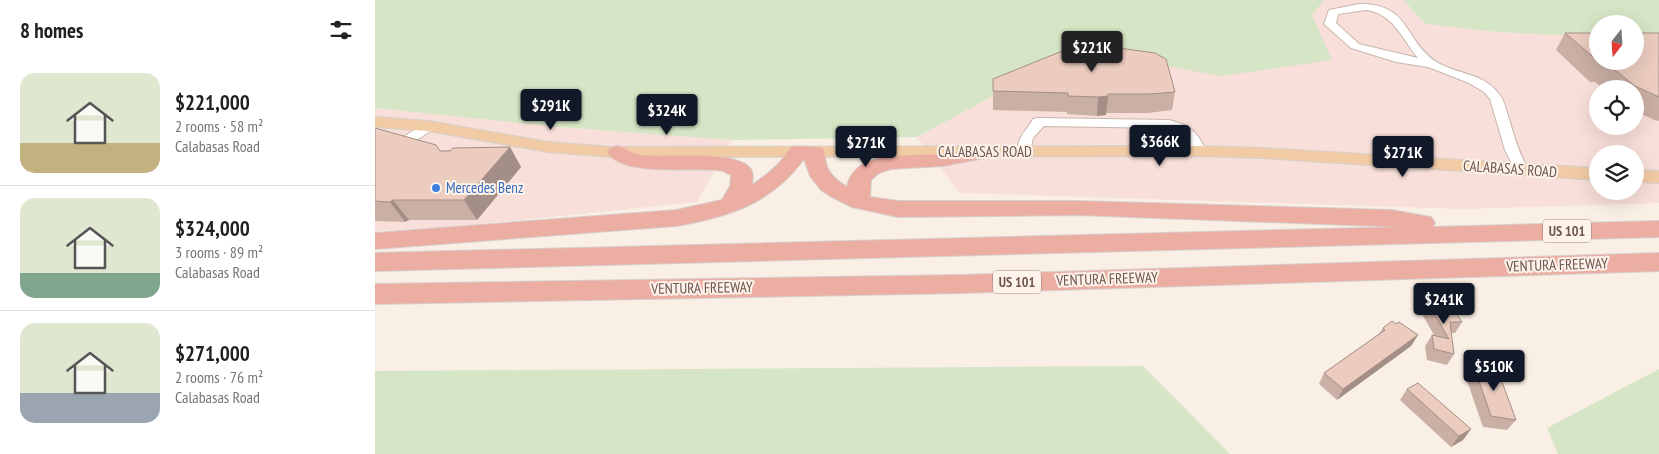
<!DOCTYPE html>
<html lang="en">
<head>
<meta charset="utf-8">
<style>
	body { margin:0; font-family:"PT Sans Narrow",sans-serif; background:#f6f6f6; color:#202124; height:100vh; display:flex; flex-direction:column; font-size:19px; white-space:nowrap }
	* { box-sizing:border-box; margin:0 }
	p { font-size:16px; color:#757577 }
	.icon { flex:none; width:28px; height:28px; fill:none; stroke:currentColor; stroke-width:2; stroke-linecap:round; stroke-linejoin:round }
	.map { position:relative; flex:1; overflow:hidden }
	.drawer { display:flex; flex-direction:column; background:#fff; width:375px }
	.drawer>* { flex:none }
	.needle { width:32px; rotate:197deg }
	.tools { position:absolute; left:1214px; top:15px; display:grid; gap:10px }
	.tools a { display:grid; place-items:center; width:55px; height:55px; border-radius:50%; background:#fff; box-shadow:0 5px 20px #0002; font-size:25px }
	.price { position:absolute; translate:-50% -42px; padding:0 11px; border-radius:5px; background:#111827; color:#fff; font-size:16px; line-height:32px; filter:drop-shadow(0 1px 2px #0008) }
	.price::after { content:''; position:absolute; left:50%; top:30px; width:15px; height:11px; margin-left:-8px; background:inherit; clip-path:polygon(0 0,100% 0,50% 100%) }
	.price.selected { background:#222; color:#fff }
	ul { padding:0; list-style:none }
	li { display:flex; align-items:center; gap:15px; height:125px; padding:0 20px }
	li+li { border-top:1px solid #e0e0e0 }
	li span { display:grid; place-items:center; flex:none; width:140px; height:100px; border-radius:15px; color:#555 }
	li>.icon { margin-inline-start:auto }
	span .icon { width:60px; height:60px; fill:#fffc; stroke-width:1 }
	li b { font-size:21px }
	h2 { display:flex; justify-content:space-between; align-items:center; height:60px; padding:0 20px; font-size:21px }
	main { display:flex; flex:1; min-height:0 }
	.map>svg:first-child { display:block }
	.commercial { fill:#f8dfd9; fill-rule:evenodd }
	.green { fill:#d6e5c5 }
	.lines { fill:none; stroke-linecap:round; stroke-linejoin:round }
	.minor-casing { stroke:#c8b6ac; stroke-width:2 }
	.major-casing { stroke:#d6cfcd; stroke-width:2 }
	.highway-casing { stroke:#d6cfcd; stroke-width:2 }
	.minor { fill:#fff; fill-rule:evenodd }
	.major { fill:#f0cba4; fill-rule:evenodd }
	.highway { fill:#ecada2; fill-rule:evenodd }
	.wall { fill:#caafa4 }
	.shaded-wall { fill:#a48f86 }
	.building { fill:#ebccbf; stroke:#a48f86 }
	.shop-dot { fill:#3f7fe0; stroke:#fdf3ea; stroke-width:2 }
	.labels { text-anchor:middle; stroke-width:4; stroke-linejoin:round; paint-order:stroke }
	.shield { fill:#fdf3ea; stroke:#99847c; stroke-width:1 }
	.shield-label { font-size:14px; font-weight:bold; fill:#6e554d }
	.street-label { font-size:15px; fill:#6e554d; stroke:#fdf3ea }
	.shop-label { font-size:15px; fill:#366cbe; stroke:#fdf3ea; text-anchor:start }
</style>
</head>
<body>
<main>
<section class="drawer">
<h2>8 homes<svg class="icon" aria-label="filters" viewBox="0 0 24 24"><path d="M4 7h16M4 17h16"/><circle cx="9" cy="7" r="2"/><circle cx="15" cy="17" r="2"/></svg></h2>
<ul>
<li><span style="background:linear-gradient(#dfe7d0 70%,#c2b280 0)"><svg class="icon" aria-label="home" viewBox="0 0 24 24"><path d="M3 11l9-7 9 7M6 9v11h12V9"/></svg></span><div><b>$221,000</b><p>2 rooms · 58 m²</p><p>Calabasas Road</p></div></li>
<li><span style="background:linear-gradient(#dfe7d0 75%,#7fa58c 0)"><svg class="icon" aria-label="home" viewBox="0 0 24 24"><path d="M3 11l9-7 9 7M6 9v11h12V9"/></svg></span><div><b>$324,000</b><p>3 rooms · 89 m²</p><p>Calabasas Road</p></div></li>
<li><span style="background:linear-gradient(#dfe7d0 70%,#9aa5b1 0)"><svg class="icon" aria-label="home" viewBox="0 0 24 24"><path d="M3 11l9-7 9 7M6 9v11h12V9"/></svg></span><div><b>$271,000</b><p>2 rooms · 76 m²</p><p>Calabasas Road</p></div></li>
</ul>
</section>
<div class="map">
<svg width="1284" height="454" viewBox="0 0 1284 454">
	<rect width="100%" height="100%" fill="#f9efe4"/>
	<g class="commercial">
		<path d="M949,0H1028L1051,24L1122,32L1222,37V61H1260L1284,40V203L1088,209L585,193L542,137L704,50L956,60L937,15ZM1222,89H1260V126H1222ZM1222,154H1260V191H1222Z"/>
		<polygon points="0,108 184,127 357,140 322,202 77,227 0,231"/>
	</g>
	<g class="green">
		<polygon points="0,0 949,0 937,15 957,60 846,76 704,50 542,137 357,140 184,127 0,108"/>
		<polygon points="1028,0 1284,0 1284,40 1260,39 1260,24 1222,24 1222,37 1122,32 1051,24"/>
		<polygon points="768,366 855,454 0,454 0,371"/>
		<polygon points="1284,369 1284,454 1183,454 1172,428"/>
	</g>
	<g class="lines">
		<defs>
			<g id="minor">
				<path d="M984,4C1035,3 1029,40 1060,61C1081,75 1108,72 1124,94C1130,101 1131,111 1134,119C1139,136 1144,153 1153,169L1151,172H1141L1130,150L1115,99L1109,92L1094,83L1053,67L1021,62L976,48L949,24L954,10ZM991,10C1018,13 1028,40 1043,58L984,44L961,23L963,14Z"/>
				<path d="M663,118L794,120C814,125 823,132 831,151L829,154H819L809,136L793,128L669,126L658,138L654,155H644L642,152C645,132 649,135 658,119Z"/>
				<path d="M53,122L60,126L58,129L36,144L43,149L41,152C34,154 24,152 20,146L23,140Z"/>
			</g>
			<g id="major">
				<polygon points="0,117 53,121 173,142 236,147 824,146 887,148 1222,168 1222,180 887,158 824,156 236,157 173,152 53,131 0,127"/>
				<polygon points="1260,170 1284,171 1284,183 1260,182"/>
			</g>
			<g id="highway">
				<path d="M242,146C251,148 258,154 267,155C293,158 355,150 374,167C379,171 378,179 377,185C387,178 397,171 405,162C409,158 412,150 417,147C420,146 444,147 447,148C451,153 449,157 451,163C453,174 463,181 472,187C479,148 539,157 568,154C583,152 599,149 614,146L621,148L624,152L621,156L568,166L516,169L504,173L496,180L495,197L523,201H703L1016,210L1056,217L1060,223L1058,227L1284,221V237L0,271V253L1027,227L703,215L523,217L477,207L455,196L446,190L435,176L429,159C396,204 353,217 301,226L0,249V233L301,210L347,200L355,186L356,175L348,171C319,166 249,178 232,152L235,148Z"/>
				<polygon points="1284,253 1284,271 587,293 0,304 0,284 587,275"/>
			</g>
		</defs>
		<use href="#minor" class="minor-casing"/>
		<use href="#major" class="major-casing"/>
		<use href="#highway" class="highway-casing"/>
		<use href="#minor" class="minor"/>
		<use href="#major" class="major"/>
		<use href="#highway" class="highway"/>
	</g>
	<g class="wall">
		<polygon points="1190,33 1222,33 1222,61 1260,61 1284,33 1284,121 1279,120 1260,111 1260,89 1228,89 1220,82 1215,82 1181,50"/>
		<polygon points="618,91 800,92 797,110 773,113 731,113 731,115 722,116 692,114 692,112 618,110"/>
		<polygon points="0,128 65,151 135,147 146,167 102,220 34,220 30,222 0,221"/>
		<polygon points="1053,303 1087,322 1080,333 1076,333 1079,354 1072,365 1052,360 1050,346 1057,335 1059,335 1047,314"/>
		<polygon points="1021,324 1043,335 1036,346 962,400 944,384 949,373 1004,334 1008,328"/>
		<polygon points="1097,361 1112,370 1141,420 1132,430 1108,427 1089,372"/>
		<polygon points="1032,389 1096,429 1088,440 1076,447 1025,400"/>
	</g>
	<g class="shaded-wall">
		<polygon points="733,96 731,115 722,116 723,97"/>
		<polygon points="135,147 146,167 102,220 89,200"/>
		<polygon points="18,200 34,220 30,222 15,202"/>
		<polygon points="1043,335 1036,346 962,400 968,389"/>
		<polygon points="1096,429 1088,440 1076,447 1084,436"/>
	</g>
	<g class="building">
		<polygon points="1190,33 1222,33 1222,60"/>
		<polygon points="1260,33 1284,33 1284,97 1260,86 1231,63 1227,63 1224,61 1260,61"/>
		<polygon points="707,43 780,53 791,59 800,92 775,94 733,94 733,96 723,97 693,96 693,93 618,91 618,79"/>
		<polygon points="0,128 61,145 65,151 75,151 78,148 135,147 89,200 18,200 15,202 0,201"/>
		<polygon points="1074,302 1087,322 1075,322 1079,354 1059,349 1057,335 1074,339 1053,303"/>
		<polygon points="1017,321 1021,324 1024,322 1043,335 968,389 949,373 1010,330 1008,328"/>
		<polygon points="1097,361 1110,363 1112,370 1123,371 1141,420 1116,416"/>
		<polygon points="1043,383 1096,429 1084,436 1032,389"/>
	</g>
	<circle class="shop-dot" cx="61" cy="188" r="5"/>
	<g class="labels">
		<g class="shield">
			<rect x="1168" y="219.5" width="48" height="23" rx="4"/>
			<rect x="618" y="270.5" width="48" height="23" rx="4"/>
		</g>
		<g class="shield-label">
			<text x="1192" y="236">US 101</text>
			<text x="642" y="287">US 101</text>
		</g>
		<g class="street-label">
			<text x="610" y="157">CALABASAS ROAD</text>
			<text transform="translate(1135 169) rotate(4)" y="5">CALABASAS ROAD</text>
			<text transform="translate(1182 265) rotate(-2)" y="5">VENTURA FREEWAY</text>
			<text transform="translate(732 279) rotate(-2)" y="5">VENTURA FREEWAY</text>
			<text transform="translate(327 288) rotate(-1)" y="5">VENTURA FREEWAY</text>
		</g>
		<g class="shop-label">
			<text x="71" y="193">Mercedes Benz</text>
		</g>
	</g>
</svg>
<div class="tools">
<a><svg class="needle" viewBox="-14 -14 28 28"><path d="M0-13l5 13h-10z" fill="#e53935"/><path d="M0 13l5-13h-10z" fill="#757577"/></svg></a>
<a><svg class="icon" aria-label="locate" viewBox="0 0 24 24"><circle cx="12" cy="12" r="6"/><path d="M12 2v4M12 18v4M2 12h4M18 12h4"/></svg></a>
<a><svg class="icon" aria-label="layers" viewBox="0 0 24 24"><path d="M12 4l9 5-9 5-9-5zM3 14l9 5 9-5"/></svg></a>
</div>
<b class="price selected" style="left:717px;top:73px">$221K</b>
<b class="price" style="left:176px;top:131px">$291K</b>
<b class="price" style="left:292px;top:136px">$324K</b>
<b class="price" style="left:785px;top:167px">$366K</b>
<b class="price" style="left:491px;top:168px">$271K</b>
<b class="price" style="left:1028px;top:178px">$271K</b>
<b class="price" style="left:1069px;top:325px">$241K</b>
<b class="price" style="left:1119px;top:392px">$510K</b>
</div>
</main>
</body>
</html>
